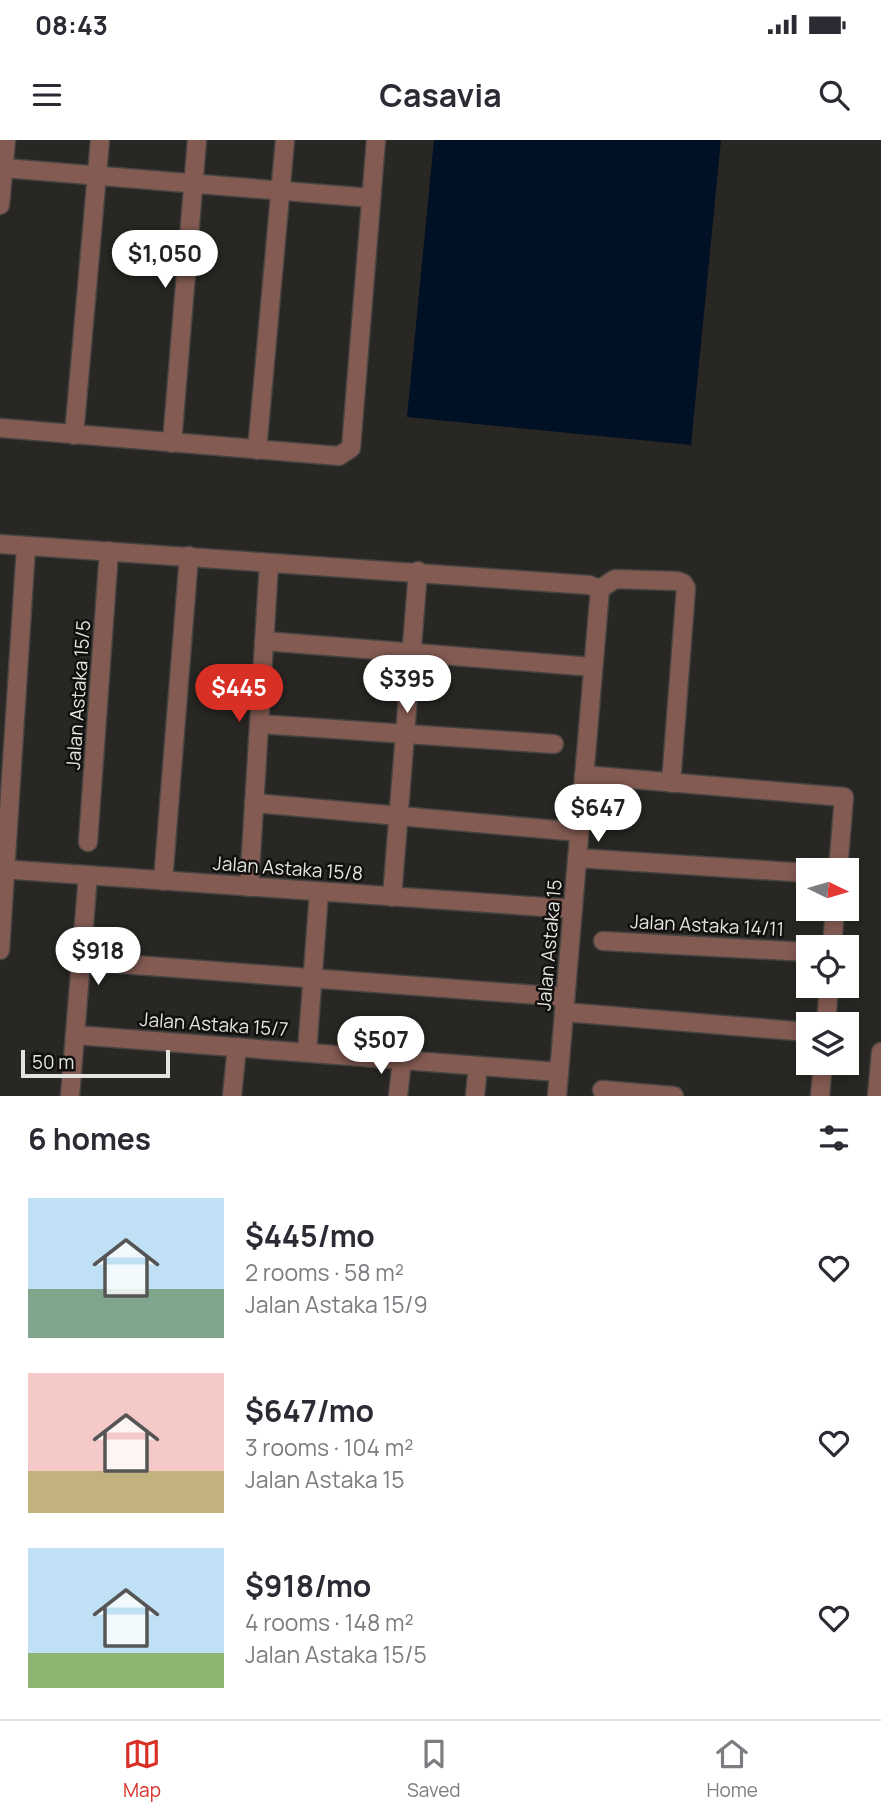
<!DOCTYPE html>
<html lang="en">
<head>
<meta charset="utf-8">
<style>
	body { margin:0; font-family:Manrope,sans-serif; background:#f7f7f7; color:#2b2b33; height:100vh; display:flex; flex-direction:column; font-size:26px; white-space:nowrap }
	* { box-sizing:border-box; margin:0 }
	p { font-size:23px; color:#7c7c81 }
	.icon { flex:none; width:38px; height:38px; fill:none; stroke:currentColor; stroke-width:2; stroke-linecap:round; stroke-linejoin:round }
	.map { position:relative; height:956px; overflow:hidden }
	.side { display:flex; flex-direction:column; background:#fff; flex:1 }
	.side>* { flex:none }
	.needle { width:46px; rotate:95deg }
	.controls { position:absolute; left:796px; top:718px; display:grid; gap:14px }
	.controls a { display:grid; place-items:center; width:63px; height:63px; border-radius:0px; background:#fff; box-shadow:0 4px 10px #0003; font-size:35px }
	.scale { position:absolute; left:21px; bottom:18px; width:149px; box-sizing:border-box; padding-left:7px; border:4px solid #e4e3e0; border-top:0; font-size:19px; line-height:24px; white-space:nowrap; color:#e4e3e0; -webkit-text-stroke:5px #11100e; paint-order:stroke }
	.price { position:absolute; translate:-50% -60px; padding:0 16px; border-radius:24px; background:#fff; color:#222; font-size:23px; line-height:46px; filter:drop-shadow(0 2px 4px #0008) }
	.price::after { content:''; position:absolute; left:50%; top:42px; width:21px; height:16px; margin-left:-10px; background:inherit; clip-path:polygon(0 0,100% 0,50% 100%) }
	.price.active { background:#d93025; color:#fff }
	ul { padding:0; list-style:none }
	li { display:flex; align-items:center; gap:21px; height:175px; padding:0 28px }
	li span { display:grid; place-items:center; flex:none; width:196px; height:140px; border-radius:0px; color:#555 }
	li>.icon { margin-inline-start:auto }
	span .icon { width:84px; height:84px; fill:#fffc; stroke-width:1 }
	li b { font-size:30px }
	h2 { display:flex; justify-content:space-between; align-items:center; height:84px; padding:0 28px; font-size:30px }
	.status { display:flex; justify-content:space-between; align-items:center; height:49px; padding:0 35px; background:#fff; direction:ltr }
	.status svg { height:19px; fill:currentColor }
	header { display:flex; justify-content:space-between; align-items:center; height:91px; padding:0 28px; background:#fff; font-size:32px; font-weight:700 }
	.dock { display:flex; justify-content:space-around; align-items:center; height:98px; border-top:2px solid #e1e1e2; background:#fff; font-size:19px; color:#7c7c81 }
	.dock a { display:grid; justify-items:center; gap:4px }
	.dock .active { color:#d93025 }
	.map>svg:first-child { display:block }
	.water { fill:#001126 }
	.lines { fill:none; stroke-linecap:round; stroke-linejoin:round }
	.minor-casing { stroke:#474541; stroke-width:21 }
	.minor { stroke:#845b53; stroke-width:18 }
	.labels { text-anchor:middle; stroke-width:5; stroke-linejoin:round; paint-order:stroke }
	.street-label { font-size:19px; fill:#e4e3e0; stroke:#11100e }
</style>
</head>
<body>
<div class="status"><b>08:43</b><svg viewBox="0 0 49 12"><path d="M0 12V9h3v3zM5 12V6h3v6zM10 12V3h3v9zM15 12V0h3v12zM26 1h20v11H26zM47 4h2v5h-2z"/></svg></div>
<header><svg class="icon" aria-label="menu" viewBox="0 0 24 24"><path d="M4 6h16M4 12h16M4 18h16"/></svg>Casavia<svg class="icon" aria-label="search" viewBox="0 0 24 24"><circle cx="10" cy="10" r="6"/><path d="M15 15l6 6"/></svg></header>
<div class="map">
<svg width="881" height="956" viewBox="0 0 881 956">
	<rect width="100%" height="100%" fill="#292723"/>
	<polygon class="water" points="434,0 721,0 691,305 407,277"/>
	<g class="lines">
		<defs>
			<g id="minor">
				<polyline points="4,28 371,58"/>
				<polyline points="0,65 6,0"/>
				<polyline points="0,288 339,316 351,308 376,0"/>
				<polyline points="74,295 100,0"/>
				<polyline points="172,303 197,0"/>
				<polyline points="257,310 285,0"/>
				<polyline points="0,404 589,445 600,449"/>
				<polyline points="600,449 615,439 677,441 683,443 686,448 671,643"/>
				<polyline points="264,501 593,527"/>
				<polyline points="259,584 554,604"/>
				<polyline points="584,635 844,657 838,730"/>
				<polyline points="254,663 579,692"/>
				<polyline points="88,702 109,411"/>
				<polyline points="577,718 808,733"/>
				<polyline points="0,729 573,769"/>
				<polyline points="163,741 189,416"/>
				<polyline points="249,747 269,423"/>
				<polyline points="392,757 418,431"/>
				<polyline points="603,801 808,812"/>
				<polyline points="832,807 835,768"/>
				<polyline points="0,810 26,407"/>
				<polyline points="81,821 565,857"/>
				<polyline points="564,872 808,892"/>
				<polyline points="826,884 829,845"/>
				<polyline points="75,895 559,932"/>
				<polyline points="307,912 319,752"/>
				<polyline points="602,950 674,956"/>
				<polyline points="70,956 88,735"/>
				<polyline points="232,956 237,907"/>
				<polyline points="398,956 402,920"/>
				<polyline points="475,956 478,926"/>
				<polyline points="557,956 600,449"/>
				<polyline points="820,956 823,922"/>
				<polyline points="877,956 881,912"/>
			</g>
		</defs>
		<use href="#minor" class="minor-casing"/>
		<use href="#minor" class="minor"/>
	</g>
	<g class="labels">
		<g class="street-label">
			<text transform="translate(78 555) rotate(-86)" y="7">Jalan Astaka 15/5</text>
			<text transform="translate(288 728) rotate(4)" y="7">Jalan Astaka 15/8</text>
			<text transform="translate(707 785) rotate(3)" y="7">Jalan Astaka 14/11</text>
			<text transform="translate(549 805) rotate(-85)" y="7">Jalan Astaka 15</text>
			<text transform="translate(214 884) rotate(4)" y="7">Jalan Astaka 15/7</text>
		</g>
	</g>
</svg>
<div class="controls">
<a><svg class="needle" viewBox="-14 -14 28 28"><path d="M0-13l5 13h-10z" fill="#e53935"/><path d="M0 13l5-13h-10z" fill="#7c7c81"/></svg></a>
<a><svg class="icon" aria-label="locate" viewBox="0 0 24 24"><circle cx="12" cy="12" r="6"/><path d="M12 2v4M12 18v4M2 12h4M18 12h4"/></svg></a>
<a><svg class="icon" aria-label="layers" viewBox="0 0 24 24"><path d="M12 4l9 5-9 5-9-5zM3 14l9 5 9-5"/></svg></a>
</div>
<div class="scale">50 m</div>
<b class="price" style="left:165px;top:150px">$1,050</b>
<b class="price" style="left:407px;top:575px">$395</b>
<b class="price active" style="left:239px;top:584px">$445</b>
<b class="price" style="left:598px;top:704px">$647</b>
<b class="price" style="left:98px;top:847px">$918</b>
<b class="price" style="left:381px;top:936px">$507</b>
</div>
<section class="side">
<h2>6 homes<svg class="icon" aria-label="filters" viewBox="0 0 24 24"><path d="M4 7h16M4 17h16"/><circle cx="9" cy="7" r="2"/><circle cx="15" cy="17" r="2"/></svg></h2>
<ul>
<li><span style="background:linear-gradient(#bfe0f5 65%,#7fa58c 0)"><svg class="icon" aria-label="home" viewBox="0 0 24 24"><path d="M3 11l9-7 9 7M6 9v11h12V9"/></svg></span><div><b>$445/mo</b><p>2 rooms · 58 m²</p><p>Jalan Astaka 15/9</p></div><svg class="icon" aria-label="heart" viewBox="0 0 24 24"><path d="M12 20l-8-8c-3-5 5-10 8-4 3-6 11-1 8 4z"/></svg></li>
<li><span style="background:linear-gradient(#f6c9c9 70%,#c2b280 0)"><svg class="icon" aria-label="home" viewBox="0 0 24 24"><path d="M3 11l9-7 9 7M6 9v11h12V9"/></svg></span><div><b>$647/mo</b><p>3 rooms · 104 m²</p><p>Jalan Astaka 15</p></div><svg class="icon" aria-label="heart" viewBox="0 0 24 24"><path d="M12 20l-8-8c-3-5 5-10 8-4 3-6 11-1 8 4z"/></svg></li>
<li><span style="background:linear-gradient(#bfe0f5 75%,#8fb573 0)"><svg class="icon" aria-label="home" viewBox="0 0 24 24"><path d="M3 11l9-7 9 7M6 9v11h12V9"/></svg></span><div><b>$918/mo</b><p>4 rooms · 148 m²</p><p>Jalan Astaka 15/5</p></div><svg class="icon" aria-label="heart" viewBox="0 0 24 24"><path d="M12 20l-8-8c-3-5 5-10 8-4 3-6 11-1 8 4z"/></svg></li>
</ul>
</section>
<nav class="dock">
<a class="active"><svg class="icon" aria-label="map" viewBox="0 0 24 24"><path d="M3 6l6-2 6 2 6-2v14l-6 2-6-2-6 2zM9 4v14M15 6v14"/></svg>Map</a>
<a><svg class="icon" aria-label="saved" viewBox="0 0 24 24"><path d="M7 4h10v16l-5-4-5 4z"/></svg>Saved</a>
<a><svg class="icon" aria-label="home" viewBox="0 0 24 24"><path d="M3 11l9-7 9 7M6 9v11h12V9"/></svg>Home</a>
</nav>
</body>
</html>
